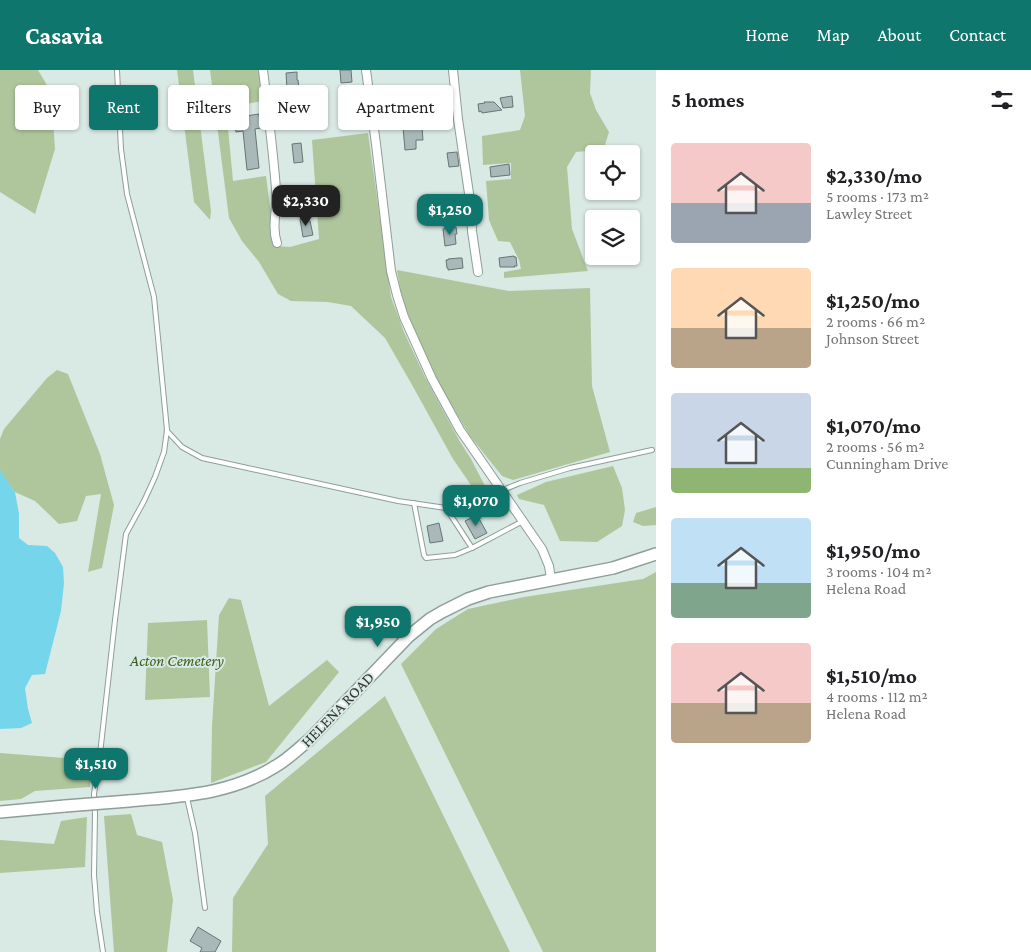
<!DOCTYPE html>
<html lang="en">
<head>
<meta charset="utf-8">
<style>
	body { margin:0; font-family:"Crimson Pro",serif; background:#f6f6f6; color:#202124; height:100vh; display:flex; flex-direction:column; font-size:19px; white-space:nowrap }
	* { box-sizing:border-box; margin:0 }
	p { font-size:16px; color:#757577 }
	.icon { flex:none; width:28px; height:28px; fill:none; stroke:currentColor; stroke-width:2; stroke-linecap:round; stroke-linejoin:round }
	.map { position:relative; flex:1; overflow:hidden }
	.panel { display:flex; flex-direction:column; background:#fff; width:375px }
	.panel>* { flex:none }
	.top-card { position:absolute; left:15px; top:15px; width:475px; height:45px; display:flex; gap:10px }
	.fabs { position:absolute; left:585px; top:75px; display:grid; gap:10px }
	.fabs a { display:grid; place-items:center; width:55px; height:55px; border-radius:5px; background:#fff; box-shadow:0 1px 4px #0004; font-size:25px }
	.price { position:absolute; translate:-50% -42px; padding:0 11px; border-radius:10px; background:#0f766e; color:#fff; font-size:16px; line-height:32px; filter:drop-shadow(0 1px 2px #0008) }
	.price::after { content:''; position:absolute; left:50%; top:30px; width:15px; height:11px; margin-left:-8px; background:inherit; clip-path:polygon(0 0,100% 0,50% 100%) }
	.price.active { background:#222; color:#fff }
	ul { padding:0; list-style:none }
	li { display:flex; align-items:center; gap:15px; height:125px; padding:0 15px }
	li span { display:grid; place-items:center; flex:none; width:140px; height:100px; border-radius:5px; color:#555 }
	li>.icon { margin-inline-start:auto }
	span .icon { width:60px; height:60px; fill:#fffc; stroke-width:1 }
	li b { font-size:21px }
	h2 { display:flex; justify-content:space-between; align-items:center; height:60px; padding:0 15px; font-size:21px }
	.chip { padding:0 18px; border-radius:5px; background:#fff; box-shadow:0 1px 4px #0004; font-size:18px; line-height:45px }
	.chip.active { background:#0f766e; color:#fff }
	header { display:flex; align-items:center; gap:30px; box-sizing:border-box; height:70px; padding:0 25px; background:#0f766e; color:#fff }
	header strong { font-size:24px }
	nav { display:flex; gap:28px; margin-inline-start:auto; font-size:18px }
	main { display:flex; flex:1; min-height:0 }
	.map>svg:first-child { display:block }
	.green { fill:#afc69c }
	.water { fill:#75d5eb }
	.building { fill:#a9b9b9; stroke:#667575 }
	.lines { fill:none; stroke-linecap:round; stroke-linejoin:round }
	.service-casing { stroke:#8f9e99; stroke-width:6 }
	.minor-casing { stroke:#8f9e99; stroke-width:10 }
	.secondary-casing { stroke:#8f9e99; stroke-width:14 }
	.service { stroke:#fff; stroke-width:4 }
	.minor { stroke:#fff; stroke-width:8 }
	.secondary { stroke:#fff; stroke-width:11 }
	.secondary-bridge-casing { stroke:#8f9e99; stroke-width:14; stroke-linecap:butt }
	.secondary-bridge { stroke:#fff; stroke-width:11 }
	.labels { text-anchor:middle; stroke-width:4; stroke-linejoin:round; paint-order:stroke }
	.park-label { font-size:16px; font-style:italic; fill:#3e5e1c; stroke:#d9e9e4 }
	.street-label { font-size:16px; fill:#303634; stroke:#d9e9e4 }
</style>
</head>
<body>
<header>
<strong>Casavia</strong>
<nav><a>Home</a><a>Map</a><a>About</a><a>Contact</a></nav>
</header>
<main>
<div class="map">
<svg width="656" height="882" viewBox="0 0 656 882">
	<rect width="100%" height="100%" fill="#d9e9e4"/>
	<g class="green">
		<polygon points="0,0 38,0 51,22 55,79 35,144 0,122"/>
		<polygon points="177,0 193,0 211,141 210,150 194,132"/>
		<polygon points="210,0 259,0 263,31 226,37 233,111 266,106 275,176 290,177 319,169 312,70 368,63 391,227 404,262 425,307 459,370 471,389 485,416 483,420 475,421 453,389 411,313 385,268 351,236 328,232 291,231 278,224 259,192 242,171 229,148"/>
		<polygon points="520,0 591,0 590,23 596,40 609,62 605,75 597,80 576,82 567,97 572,159 588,201 504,208 504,202 521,199 519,190 510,172 498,171 489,150 486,111 511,109 511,93 483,95 482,66 520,60 525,46"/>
		<polygon points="397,200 509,221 590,218 592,316 610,382 513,410 502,406 470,366 432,302 411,253 401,223"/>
		<polygon points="57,300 68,304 100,384 114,435 102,498 88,502 101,424 86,426 77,451 59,454 35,431 15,422 2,404 0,400 0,369 4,359 47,308"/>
		<polygon points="613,396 622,418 625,440 622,456 597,472 560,471 544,435 519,429 517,425 546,412"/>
		<polygon points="656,437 656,455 643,456 633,452 636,443"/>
		<polygon points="656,502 656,882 543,882 401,594 436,559 468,539 524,527 643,509"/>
		<polygon points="229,528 241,530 269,636 327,590 339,602 266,692 211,713 212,656 219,545"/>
		<polygon points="207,550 210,627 145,630 148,553"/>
		<polygon points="385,626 510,882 232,882 233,828 268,774 265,726"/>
		<polygon points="0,683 90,690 90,717 35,721 21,729 0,731"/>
		<polygon points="131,744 137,765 162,772 173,830 167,882 114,882 104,746"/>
		<polygon points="87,747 85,797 0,803 0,770 54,774 61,751"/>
	</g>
	<polygon class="water" points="0,400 15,422 19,444 19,468 28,475 47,476 55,483 63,497 64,513 61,541 45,604 32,605 25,618 28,639 32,653 21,658 0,659"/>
	<g class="building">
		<polygon points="340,0 351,0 352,12 341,13"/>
		<polygon points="297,2 297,10 298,10 299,19 298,19 301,50 289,51 286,3"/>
		<polygon points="512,26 513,37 503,38 500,28"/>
		<polygon points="484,32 494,32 502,40 482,43 481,41 479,42 478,34 485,33"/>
		<polygon points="353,42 355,54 353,55 354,58 343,59 341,43"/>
		<polygon points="259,44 261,58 255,59 259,98 247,100 243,61 236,62 233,48"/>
		<polygon points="403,57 422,57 423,70 416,70 416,79 405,80"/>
		<polygon points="301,73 303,92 294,93 292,74"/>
		<polygon points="457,82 459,96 449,97 447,83"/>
		<polygon points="509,94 510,105 491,107 490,97"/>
		<polygon points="308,147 309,151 310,151 313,165 303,167 300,149"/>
		<polygon points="456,157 457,164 455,164 456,174 445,176 443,159"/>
		<polygon points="514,186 514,187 516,187 517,196 514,196 515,197 500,197 499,188"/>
		<polygon points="459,188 462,188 463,198 448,200 448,198 447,198 446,190 448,190 448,189"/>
		<polygon points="477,445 487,463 475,469 465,451"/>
		<polygon points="439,453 443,471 430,473 427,456"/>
		<polygon points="198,857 221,871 215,882 200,882 202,878 190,871"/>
	</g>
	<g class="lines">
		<defs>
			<g id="service">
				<polyline points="167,361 182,377 202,388 398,431 446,438 472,478 523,451"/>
				<polyline points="503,420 520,413 570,398 652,380"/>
				<polyline points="414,433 424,485 426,488 455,485 472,478"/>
				<polyline points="187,728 195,763 205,838"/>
				<polyline points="103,882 97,842 94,805 95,744 94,724 100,684 115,550 126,464 144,431 155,407 164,382 167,360 154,227 127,124 121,79 117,0"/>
			</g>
			<g id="minor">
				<path d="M263,0C268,40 273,80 276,119C278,138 271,156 277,173"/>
				<polyline points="366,0 376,74 391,201 397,225 404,247 432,309 460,360 542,479 549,496 551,509"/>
				<polyline points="453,0 458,49 471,137 472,161 478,202"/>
			</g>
			<g id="secondary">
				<path d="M129,731C181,726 230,725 276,696C288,689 298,679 309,670L409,566L430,549L442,542L468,529L489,522L613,498L656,484"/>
				<polyline points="0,742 65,736"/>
			</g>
		</defs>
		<use href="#service" class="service-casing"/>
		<use href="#minor" class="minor-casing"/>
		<use href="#secondary" class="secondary-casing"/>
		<use href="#service" class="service"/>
		<use href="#minor" class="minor"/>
		<use href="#secondary" class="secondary"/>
		<defs>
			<polyline id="secondary-bridge" points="65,736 129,731"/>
		</defs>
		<use href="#secondary-bridge" class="secondary-bridge-casing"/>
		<use href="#secondary-bridge" class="secondary-bridge"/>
	</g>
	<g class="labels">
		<g class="park-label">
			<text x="177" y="596">Acton Cemetery</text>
		</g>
		<g class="street-label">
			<text transform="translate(337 639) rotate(-46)" y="6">HELENA ROAD</text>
		</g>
	</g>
</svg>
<div class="fabs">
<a><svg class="icon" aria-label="locate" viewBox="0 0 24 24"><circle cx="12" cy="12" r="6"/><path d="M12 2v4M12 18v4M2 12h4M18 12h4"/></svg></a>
<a><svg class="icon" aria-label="layers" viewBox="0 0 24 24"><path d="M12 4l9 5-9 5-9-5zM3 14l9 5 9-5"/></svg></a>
</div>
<b class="price active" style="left:306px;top:157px">$2,330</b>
<b class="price" style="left:450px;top:166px">$1,250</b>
<b class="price" style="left:476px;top:457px">$1,070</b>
<b class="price" style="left:378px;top:578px">$1,950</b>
<b class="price" style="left:96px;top:720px">$1,510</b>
<div class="top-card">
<a class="chip">Buy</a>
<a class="chip active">Rent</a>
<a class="chip">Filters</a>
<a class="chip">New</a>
<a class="chip">Apartment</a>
</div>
</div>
<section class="panel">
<h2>5 homes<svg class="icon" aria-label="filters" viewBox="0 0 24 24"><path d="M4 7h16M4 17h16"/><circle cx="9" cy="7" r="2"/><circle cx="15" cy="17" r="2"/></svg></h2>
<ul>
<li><span style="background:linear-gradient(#f6c9c9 60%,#9aa5b1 0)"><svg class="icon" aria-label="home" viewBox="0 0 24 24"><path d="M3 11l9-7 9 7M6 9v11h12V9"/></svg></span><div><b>$2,330/mo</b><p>5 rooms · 173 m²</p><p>Lawley Street</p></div></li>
<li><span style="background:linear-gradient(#ffd9b3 60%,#b9a48a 0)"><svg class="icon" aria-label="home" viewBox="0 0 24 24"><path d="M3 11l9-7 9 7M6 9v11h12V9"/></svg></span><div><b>$1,250/mo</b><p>2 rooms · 66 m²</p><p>Johnson Street</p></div></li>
<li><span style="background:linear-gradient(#c9d6e8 75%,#8fb573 0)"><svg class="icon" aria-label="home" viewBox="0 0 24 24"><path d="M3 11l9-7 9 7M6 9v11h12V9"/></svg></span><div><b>$1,070/mo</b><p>2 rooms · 56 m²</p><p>Cunningham Drive</p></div></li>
<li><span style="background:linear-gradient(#bfe0f5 65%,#7fa58c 0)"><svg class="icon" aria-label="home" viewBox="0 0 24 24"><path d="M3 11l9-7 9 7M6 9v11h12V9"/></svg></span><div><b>$1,950/mo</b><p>3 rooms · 104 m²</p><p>Helena Road</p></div></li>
<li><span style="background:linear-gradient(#f6c9c9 60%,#b9a48a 0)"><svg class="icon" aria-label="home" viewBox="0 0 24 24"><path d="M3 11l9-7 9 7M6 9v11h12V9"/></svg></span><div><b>$1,510/mo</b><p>4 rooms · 112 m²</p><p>Helena Road</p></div></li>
</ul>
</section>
</main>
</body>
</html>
